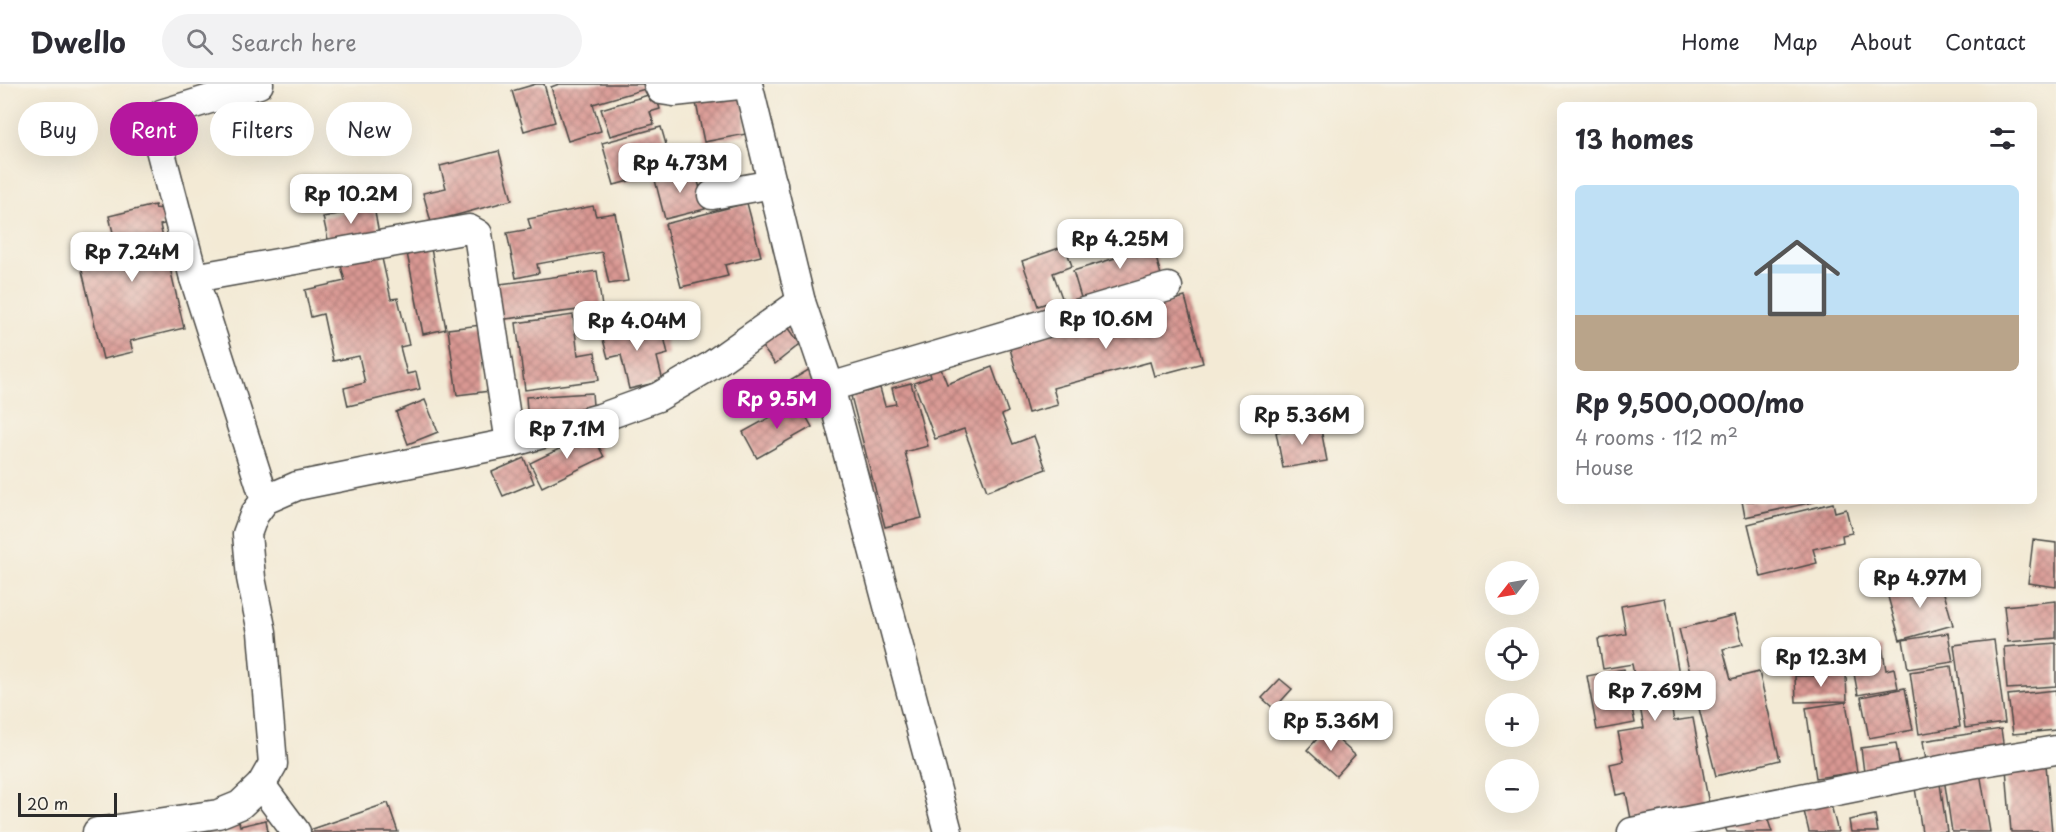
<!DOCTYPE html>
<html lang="en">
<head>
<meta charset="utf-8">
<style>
	body { margin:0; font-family:"Playpen Sans",sans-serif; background:#f2f2f3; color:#2b2b33; height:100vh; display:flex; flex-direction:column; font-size:22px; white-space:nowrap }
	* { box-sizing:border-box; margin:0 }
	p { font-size:20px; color:#7c7c81 }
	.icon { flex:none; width:33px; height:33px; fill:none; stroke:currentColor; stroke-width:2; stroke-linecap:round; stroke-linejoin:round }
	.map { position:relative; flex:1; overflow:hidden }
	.panel { position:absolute; left:1557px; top:18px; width:480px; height:402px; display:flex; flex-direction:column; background:#fff; border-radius:9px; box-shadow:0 6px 24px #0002 }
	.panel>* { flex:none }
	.banner { position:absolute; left:18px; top:18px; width:570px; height:54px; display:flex; gap:12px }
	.needle { width:39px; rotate:239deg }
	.fabs { position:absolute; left:1485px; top:477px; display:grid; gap:12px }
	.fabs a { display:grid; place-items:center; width:54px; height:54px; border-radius:50%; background:#fff; box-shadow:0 6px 24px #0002; font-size:30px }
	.scale { position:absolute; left:18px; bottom:15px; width:99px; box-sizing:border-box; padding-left:6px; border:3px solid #2b2b2b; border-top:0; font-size:16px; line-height:21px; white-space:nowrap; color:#2b2b2b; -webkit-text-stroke:4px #f7f3e8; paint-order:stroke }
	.price { position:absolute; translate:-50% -51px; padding:0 14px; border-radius:12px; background:#fff; color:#222; font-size:20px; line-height:39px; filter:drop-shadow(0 2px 3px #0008) }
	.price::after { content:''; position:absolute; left:50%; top:36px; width:18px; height:14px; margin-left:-9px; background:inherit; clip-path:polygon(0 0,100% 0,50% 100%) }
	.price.selected { background:#b5179e; color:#fff }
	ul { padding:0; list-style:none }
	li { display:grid; align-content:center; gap:12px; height:318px; padding:0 18px }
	li span { display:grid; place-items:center; height:186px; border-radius:9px; color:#555 }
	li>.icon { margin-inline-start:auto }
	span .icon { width:108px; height:108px; fill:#fffc; stroke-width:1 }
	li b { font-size:26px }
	h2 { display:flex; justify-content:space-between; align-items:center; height:72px; padding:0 18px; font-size:26px }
	.tag { padding:0 21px; border-radius:27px; background:#fff; box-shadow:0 6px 24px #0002; font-size:21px; line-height:54px }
	.tag.selected { background:#b5179e; color:#fff }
	header { display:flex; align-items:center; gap:36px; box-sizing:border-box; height:84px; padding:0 30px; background:#fff; border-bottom:2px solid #e1e1e2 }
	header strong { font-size:28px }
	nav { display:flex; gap:33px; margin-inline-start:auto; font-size:21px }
	.search { width:420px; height:54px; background:#f2f2f3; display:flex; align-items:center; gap:15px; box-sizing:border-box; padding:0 21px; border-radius:33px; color:#7c7c81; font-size:22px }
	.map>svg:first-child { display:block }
	.building { fill:url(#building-cross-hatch) }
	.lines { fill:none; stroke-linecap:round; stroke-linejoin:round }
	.street-casing { stroke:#494844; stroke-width:31 }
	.street { stroke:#fff; stroke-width:28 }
</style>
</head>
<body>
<header>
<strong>Dwello</strong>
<div class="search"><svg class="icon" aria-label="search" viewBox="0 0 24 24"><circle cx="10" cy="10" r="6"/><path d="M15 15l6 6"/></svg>Search here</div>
<nav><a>Home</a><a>Map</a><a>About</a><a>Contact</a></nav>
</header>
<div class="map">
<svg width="2056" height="748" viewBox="0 0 2056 748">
	<defs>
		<pattern id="building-cross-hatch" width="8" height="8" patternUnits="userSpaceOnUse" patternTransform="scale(1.5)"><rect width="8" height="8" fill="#d99893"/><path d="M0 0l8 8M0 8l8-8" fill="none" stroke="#b07c78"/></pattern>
	</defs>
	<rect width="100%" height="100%" fill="#f7f3e8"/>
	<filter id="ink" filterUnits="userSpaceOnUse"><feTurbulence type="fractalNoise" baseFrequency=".0167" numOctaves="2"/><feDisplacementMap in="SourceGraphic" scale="12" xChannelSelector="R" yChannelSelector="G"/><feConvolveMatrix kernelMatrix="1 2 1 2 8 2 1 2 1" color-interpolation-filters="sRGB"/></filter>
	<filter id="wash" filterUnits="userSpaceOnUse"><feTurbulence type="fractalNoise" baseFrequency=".008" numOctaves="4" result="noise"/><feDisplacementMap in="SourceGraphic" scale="24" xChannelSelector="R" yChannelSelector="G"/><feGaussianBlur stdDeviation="1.35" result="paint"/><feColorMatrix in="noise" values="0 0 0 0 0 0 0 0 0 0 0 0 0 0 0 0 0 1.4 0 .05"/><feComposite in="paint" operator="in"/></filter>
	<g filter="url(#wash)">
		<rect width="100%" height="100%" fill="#f3ead5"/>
		<g id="blocks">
			<g class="building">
				<polygon points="536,0 544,0 555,38 524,47 512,7"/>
				<polygon points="559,0 644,0 645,5 593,20 601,47 568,57 551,3"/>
				<polygon points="743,4 746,50 704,58 695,14"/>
				<polygon points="655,9 660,25 650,28 654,40 610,52 601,25"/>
				<polygon points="661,43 673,85 614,101 602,59"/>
				<polygon points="499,67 512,116 431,138 423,109 446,104 440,82"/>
				<polygon points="695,85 705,125 665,135 655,96"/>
				<polygon points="747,119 761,172 725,181 728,192 681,203 665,140"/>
				<polygon points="155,121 156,125 167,123 171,138 160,141 184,244 130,257 133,268 103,275 79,174 117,165 109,132"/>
				<polygon points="593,122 596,132 615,129 628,197 609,200 602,168 537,180 539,189 516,194 507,149 531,145 528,135"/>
				<polygon points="374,123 379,150 329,160 323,133"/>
				<polygon points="1149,150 1162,194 1082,217 1073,187 1125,171 1121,158"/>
				<polygon points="430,159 446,245 423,250 406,164"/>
				<polygon points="1065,162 1072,182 1053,189 1066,225 1050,230 1047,219 1038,222 1022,177"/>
				<polygon points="380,165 391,215 398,214 409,261 400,263 407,290 416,288 420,305 348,322 344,304 365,299 359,272 333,277 323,230 311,233 305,206 345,197 339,174"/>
				<polygon points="597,187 602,223 498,236 493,201"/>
				<polygon points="1185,213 1203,279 1154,292 1150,278 1053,304 1058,321 1028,329 1009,261"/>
				<polygon points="573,231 578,271 595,268 599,296 525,306 516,239"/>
				<polygon points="661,239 668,270 657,273 663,297 629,305 621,271 608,274 600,244 614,240 616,249"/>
				<polygon points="786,240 800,260 775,280 760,260"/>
				<polygon points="481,241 490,307 457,311 448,245"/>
				<polygon points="940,282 947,300 992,283 1008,328 1002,331 1013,360 1034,352 1046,385 987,407 964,345 935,355 914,299 931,293 929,286"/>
				<polygon points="810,285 821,303 796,318 785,300"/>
				<polygon points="911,299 928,362 905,368 922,434 885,443 851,312 880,304 885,322 896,320 892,304"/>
				<polygon points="592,309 594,334 528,339 526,313"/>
				<polygon points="425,316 438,348 408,360 396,328"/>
				<polygon points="798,318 812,343 757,374 743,348"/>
				<polygon points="1320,340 1327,377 1283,384 1276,348"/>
				<polygon points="592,349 604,373 542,403 530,379"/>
				<polygon points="524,374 534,399 503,412 492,388"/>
				<polygon points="1742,417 1814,417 1814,418 1745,433"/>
				<polygon points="1833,419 1835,428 1846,425 1852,449 1842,451 1843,458 1813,465 1817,479 1761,493 1748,440"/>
				<polygon points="2033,456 2056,459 2056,503 2028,499"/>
				<polygon points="1940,495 1953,541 1900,556 1887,509"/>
				<polygon points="1665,514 1679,590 1665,593 1674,637 1693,634 1710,726 1632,740 1626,709 1616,711 1610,680 1624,677 1618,648 1644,644 1632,580 1603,585 1598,555 1626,550 1621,522"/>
				<polygon points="2056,517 2056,554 2008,558 2004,522"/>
				<polygon points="1735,531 1743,560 1723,565 1731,595 1759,588 1780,676 1716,692 1679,545"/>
				<polygon points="1948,549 1953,578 1908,585 1903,556"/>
				<polygon points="1994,556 2005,639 1965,644 1954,561"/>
				<polygon points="2056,559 2056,602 2007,605 2004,563"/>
				<polygon points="1882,562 1886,586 1894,584 1898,604 1858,611 1850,568"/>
				<polygon points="1951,582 1960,643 1919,650 1910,588"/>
				<polygon points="1624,585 1635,639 1597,646 1587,592"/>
				<polygon points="1846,591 1847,617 1796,618 1795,592"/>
				<polygon points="1280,595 1292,605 1274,625 1262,614"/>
				<polygon points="1905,604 1913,646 1869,654 1861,613"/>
				<polygon points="2056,606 2056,646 2013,650 2008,611"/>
				<polygon points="1846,618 1857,688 1816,694 1806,624"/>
				<polygon points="1326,645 1355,671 1336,692 1307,666"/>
				<polygon points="2001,645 2005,672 1927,684 1923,657"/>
				<polygon points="1896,659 1901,691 1865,697 1861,664"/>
				<polygon points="2046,681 2052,748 2011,748 2006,684"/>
				<polygon points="1980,688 1990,748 1952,748 1944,694"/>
				<polygon points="1940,700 1947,748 1922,748 1915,704"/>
				<polygon points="1830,717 1838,748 1809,748 1803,723"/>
				<polygon points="388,719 398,748 304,748"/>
				<polygon points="1766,730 1772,748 1727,748 1725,743"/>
				<polygon points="1875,731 1878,748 1851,748 1849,736"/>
				<polygon points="238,733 240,742 266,736 268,748 192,748"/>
			</g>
		</g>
	</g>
	<g filter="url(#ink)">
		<use href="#blocks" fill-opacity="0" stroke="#494844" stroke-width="1.5"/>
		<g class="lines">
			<defs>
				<g id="street">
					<polyline points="259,0 161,30 156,37 156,50 194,194 265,416"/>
					<polyline points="658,0 661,6 674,8 748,0"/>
					<polyline points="748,0 801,218 830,303 948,748"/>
					<polyline points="712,111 773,100"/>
					<polyline points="194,194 469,145 478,150 479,157 510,359"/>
					<polyline points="830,303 1168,203"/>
					<polyline points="261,701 296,748"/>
					<polyline points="97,748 218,730 240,721 261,701 273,680 262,548 251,494 247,450 254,431 265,416 297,402 510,359 600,334 658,313 712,281 801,218"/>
					<polyline points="1632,748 1971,680 2056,666"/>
				</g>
			</defs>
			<use href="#street" class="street-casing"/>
			<use href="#street" class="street"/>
		</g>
	</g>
</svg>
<div class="fabs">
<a><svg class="needle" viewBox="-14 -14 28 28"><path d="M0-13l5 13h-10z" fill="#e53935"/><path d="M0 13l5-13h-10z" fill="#7c7c81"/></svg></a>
<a><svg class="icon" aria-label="locate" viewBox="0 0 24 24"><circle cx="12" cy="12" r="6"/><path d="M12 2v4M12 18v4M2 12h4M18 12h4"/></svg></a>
<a>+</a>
<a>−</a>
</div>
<div class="scale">20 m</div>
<b class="price" style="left:680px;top:110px">Rp 4.73M</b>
<b class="price" style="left:351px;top:141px">Rp 10.2M</b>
<b class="price" style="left:1120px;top:186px">Rp 4.25M</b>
<b class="price" style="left:132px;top:199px">Rp 7.24M</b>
<b class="price" style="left:1106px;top:266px">Rp 10.6M</b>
<b class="price" style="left:637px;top:268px">Rp 4.04M</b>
<b class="price selected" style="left:777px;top:346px">Rp 9.5M</b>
<b class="price" style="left:1302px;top:362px">Rp 5.36M</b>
<b class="price" style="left:567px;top:376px">Rp 7.1M</b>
<b class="price" style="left:1920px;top:525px">Rp 4.97M</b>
<b class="price" style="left:1821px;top:604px">Rp 12.3M</b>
<b class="price" style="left:1655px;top:638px">Rp 7.69M</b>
<b class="price" style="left:1331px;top:668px">Rp 5.36M</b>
<div class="banner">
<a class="tag">Buy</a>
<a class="tag selected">Rent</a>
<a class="tag">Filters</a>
<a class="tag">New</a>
</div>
<section class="panel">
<h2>13 homes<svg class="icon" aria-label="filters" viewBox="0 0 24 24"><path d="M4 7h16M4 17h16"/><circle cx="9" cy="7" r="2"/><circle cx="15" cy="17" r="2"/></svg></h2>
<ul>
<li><span style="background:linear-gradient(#bfe0f5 70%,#b9a48a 0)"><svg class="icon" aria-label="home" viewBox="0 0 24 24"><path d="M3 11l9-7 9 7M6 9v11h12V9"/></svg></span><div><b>Rp 9,500,000/mo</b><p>4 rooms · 112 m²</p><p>House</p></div></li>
</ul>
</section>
</div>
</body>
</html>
